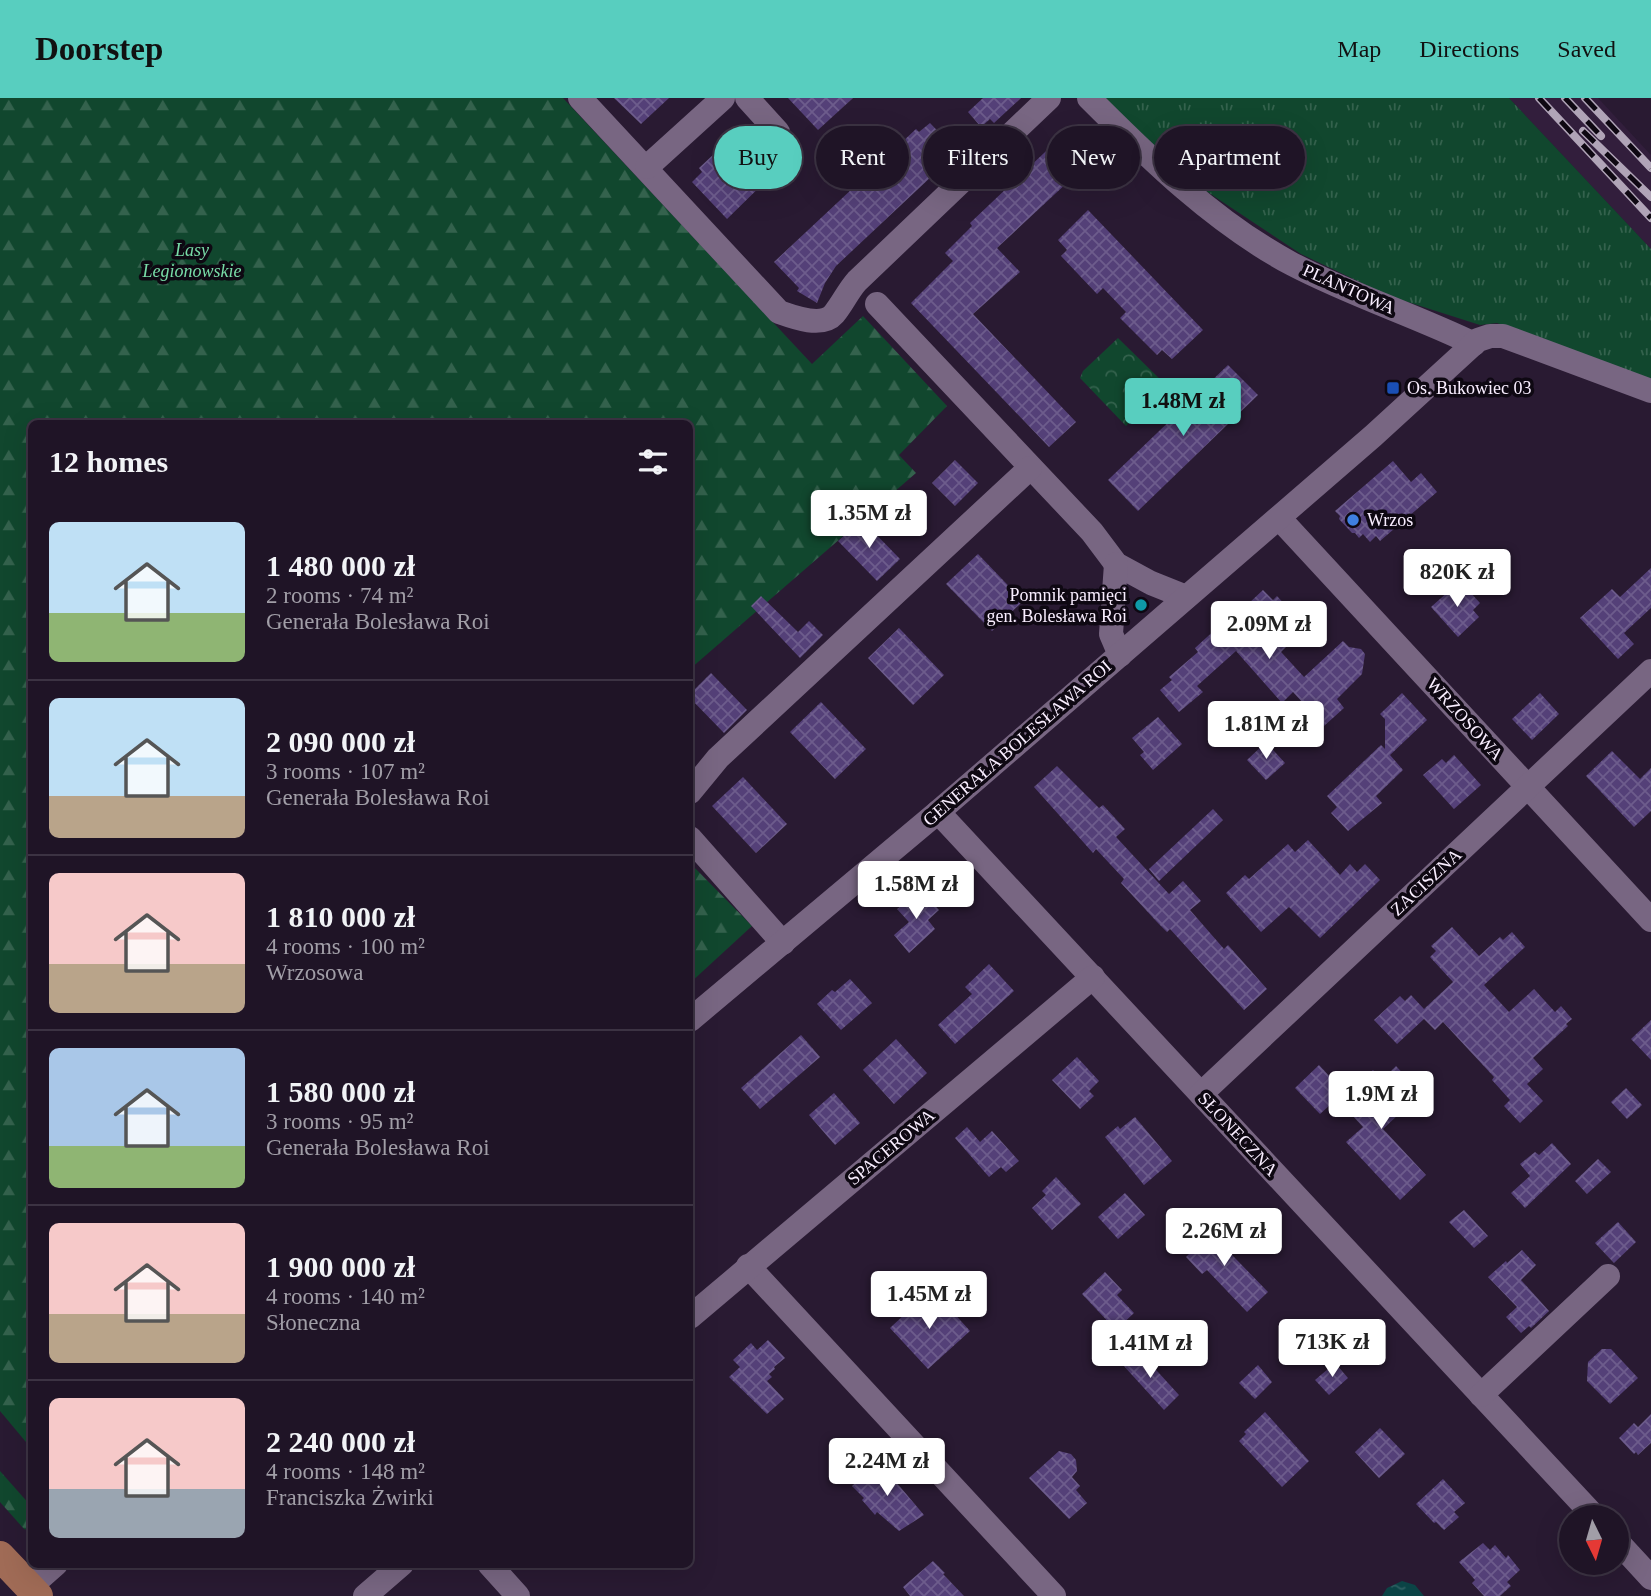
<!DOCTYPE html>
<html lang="en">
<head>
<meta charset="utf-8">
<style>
	body { margin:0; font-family:Georgia,serif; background:#2c2132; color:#f1f3f6; height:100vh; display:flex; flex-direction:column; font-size:26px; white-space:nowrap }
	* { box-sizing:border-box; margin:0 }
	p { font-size:23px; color:#a19ea7 }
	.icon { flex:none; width:38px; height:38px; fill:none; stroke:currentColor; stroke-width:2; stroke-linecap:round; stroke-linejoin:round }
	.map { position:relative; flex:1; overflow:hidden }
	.sheet { position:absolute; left:28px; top:322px; width:665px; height:1148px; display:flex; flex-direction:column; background:#1f1426; border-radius:10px; box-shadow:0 7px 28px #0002,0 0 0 2px #3c3343 }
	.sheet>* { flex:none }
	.top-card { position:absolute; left:714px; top:28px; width:665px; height:63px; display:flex; gap:14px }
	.needle { width:46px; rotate:175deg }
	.controls { position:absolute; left:1559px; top:1407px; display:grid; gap:14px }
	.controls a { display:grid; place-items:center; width:70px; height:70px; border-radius:50%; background:#1f1426; box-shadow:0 7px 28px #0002,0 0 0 2px #3c3343; font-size:35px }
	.price { position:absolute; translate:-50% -60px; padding:0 16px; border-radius:7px; background:#fff; color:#222; font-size:23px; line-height:46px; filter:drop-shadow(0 2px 4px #0008) }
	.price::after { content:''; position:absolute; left:50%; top:42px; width:21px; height:16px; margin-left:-10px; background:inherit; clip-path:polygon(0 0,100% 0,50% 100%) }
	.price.on { background:#58cebf; color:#111 }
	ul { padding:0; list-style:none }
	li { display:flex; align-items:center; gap:21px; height:175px; padding:0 21px }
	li+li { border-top:2px solid #3c3343 }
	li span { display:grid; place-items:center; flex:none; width:196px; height:140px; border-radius:10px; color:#555 }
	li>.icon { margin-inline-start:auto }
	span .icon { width:84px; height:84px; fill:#fffc; stroke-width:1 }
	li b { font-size:30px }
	h2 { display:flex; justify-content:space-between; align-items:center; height:84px; padding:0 21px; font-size:30px }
	.tag { padding:0 24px; border-radius:32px; background:#1f1426; box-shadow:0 7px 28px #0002,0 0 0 2px #3c3343; font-size:24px; line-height:63px }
	.tag.on { background:#58cebf; color:#111 }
	header { display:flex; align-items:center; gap:42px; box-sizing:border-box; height:98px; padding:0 35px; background:#58cebf; color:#111 }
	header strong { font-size:33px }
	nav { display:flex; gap:38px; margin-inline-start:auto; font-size:24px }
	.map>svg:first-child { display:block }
	.built { fill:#321e3c }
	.grass { fill:url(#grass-tufts) }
	.forest { fill:url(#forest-firs) }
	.park { fill:url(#park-crowns) }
	.water { fill:url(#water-ripples) }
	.building { fill:url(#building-cross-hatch) }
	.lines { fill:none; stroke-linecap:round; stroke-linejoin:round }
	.minor { stroke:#786682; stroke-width:24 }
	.major { stroke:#a06b56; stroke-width:30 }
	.rail-casing { stroke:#b0a4b7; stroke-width:8 }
	.rail { stroke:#0e0812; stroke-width:5; stroke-dasharray:16; stroke-linecap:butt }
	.transit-dot { fill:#1a4fb4; stroke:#0e0812; stroke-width:2.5 }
	.shop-dot { fill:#3f7fe0; stroke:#0e0812; stroke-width:2.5 }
	.culture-dot { fill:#0f9aa8; stroke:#0e0812; stroke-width:2.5 }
	.labels { text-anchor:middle; stroke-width:7; stroke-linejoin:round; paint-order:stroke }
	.park-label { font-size:18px; font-style:italic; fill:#78dca7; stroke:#0e0812 }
	.street-label { font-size:18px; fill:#f9eeff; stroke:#0e0812 }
	.poi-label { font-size:18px; fill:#f9eeff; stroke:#0e0812; text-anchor:start }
</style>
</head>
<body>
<header>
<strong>Doorstep</strong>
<nav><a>Map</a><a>Directions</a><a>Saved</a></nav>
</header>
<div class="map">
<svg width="1651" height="1498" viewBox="0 0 1651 1498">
	<defs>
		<pattern id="grass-tufts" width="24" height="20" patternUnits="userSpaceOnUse" patternTransform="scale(1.75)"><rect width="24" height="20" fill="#11472e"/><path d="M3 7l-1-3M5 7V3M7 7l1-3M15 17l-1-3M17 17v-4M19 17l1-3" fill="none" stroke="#34624d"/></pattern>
		<pattern id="forest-firs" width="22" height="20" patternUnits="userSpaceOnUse" patternTransform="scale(1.75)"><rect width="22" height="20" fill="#11472e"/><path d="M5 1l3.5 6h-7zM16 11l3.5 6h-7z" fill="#34624d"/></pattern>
		<pattern id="park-crowns" width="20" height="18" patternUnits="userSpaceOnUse" patternTransform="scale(1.75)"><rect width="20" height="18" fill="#11472e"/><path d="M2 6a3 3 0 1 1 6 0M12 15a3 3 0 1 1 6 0" fill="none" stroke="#34624d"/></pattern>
		<pattern id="water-ripples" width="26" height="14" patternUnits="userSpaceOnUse" patternTransform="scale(1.75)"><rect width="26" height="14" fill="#0b4446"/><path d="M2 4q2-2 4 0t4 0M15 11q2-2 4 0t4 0" fill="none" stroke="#2f5f62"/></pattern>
		<pattern id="building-cross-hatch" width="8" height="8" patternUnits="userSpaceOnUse" patternTransform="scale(1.75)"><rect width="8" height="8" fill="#544078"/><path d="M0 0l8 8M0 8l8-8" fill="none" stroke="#6d5c8c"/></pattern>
	</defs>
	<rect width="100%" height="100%" fill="#291a32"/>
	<polygon class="built" points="1509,0 1598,0 1651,57 1651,151"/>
	<polygon class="grass" points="1101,0 1509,0 1651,151 1651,281 1497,225 1480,227 1389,198 1301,156 1191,83"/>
	<g class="forest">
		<polygon points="0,0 563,0 812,266 863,218 947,308 899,357 916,375 690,571 690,326 32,326 31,1350 0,1313"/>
		<polygon points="690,765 752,828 690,885"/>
		<polygon points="0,1373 31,1408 31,1433 24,1431 0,1404"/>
	</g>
	<polygon class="park" points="1118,240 1167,288 1126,328 1080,280 1083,273"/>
	<polygon class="water" points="1402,1483 1415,1487 1424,1498 1382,1498 1387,1490"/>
	<g class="building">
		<polygon points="614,0 669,0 641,26"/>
		<polygon points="788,0 853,0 818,32"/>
		<polygon points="983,0 1021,0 994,25 990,21 981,29 968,14"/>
		<polygon points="930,25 954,50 947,59 949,62 836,168 825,185 817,205 797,193 799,190 774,164 916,31 919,34"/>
		<polygon points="740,35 769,66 767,67 774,75 727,121 692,84 702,74 699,70 729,42"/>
		<polygon points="1062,38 1081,58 1077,61 1084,69 997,150 1020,174 973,216 1076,324 1049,349 911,205 953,163 945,155 972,128 970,125"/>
		<polygon points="1088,112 1203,232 1172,261 1162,252 1157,257 1120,220 1126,214 1103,190 1097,196 1061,158 1067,152 1058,142"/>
		<polygon points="1228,267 1258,297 1138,413 1108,382"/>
		<polygon points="955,362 978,385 955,408 932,385"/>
		<polygon points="1393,363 1411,384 1421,375 1437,394 1380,443 1376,438 1370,444 1363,436 1359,440 1355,435 1352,435 1339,421 1340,418 1335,413"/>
		<polygon points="862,422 900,461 877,483 838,443"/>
		<polygon points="978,456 1023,503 992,533 946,486"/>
		<polygon points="1651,470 1651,510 1624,535 1634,546 1618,561 1580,520 1612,491 1620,499"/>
		<polygon points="1460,483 1480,505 1473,512 1479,519 1458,539 1431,509"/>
		<polygon points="1263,492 1273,502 1277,498 1289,511 1286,514 1295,524 1284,533 1293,542 1281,554 1304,579 1343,543 1349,549 1361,551 1365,556 1362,576 1337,601 1344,610 1324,628 1293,594 1282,605 1236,553 1197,588 1203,594 1179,614 1160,592 1172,582 1169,579 1198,554 1195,550 1218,529 1220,532"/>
		<polygon points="761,498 798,534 809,523 823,537 800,560 751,508"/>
		<polygon points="899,530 944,577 913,607 868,560"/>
		<polygon points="711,575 747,612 724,635 690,600 690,596"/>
		<polygon points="1402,595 1427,622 1390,657 1403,672 1376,698 1382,705 1348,733 1331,715 1337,709 1327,698 1381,647 1385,651 1385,621 1380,616"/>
		<polygon points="1540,595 1559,616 1532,642 1512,621"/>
		<polygon points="821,604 866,651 835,681 790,634"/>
		<polygon points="1158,619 1182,646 1153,672 1140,657 1144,654 1132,640"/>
		<polygon points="1266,644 1285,665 1266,682 1247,662"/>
		<polygon points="1612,653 1640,681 1651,670 1651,713 1634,729 1586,678"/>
		<polygon points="1454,657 1481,687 1454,711 1423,677 1442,661 1446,665"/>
		<polygon points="1057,668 1099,710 1103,707 1125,731 1116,739 1169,796 1183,783 1201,803 1190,812 1224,851 1228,847 1267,891 1244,912 1170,831 1167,834 1157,824 1121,785 1124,781 1096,751 1093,755 1034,689"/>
		<polygon points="743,679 787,726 756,755 712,708"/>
		<polygon points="1213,711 1223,722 1159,783 1149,771"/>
		<polygon points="1308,742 1340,777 1350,766 1357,774 1365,766 1380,782 1320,840 1289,809 1261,834 1226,795 1245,777 1249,781 1288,746 1295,754"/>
		<polygon points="922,793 939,812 928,822 935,831 909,855 894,837 909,824 897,811"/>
		<polygon points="1452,829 1479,858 1500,839 1503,842 1512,834 1525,849 1484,887 1509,914 1534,891 1555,914 1561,908 1572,921 1566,926 1568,928 1533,960 1543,971 1527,986 1543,1003 1520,1025 1504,1008 1510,1002 1492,982 1494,979 1443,924 1435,932 1424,921 1397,946 1374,922 1400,898 1405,903 1411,897 1424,911 1453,884 1430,859 1436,853 1431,848"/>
		<polygon points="989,866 1014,893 955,946 938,927 972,896 965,889"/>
		<polygon points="850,881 872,905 841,932 817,906 832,892 835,894"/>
		<polygon points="1651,922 1651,962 1631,941"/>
		<polygon points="801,937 820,959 760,1011 741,990"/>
		<polygon points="896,941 927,975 894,1006 863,972"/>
		<polygon points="1077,959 1099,983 1089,993 1094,998 1080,1011 1052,982"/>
		<polygon points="1319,967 1344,994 1320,1016 1295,990"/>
		<polygon points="1396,968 1409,982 1387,1003 1399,1016 1383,1031 1426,1077 1400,1102 1346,1044 1363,1029 1338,1002 1373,972 1382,982"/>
		<polygon points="1626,990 1642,1007 1627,1021 1611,1004"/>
		<polygon points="834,995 860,1025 835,1047 809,1017"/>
		<polygon points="1135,1019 1172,1063 1144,1087 1105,1039 1118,1028 1120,1031"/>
		<polygon points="967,1029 980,1044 992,1033 1019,1063 1006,1074 1001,1069 989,1079 955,1040"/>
		<polygon points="1552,1045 1571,1066 1525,1110 1511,1095 1530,1078 1520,1066 1535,1054 1539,1057"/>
		<polygon points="1598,1061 1611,1074 1587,1096 1575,1083"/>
		<polygon points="1056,1079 1081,1106 1052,1132 1032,1110 1046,1097 1042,1093"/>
		<polygon points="1125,1095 1145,1117 1118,1141 1098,1119"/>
		<polygon points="1464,1112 1488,1138 1474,1150 1449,1124"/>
		<polygon points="1618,1124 1636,1144 1614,1165 1595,1145"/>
		<polygon points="1203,1127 1268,1194 1247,1214 1207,1172 1202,1176 1186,1159 1190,1155 1182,1147"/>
		<polygon points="1522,1152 1536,1167 1521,1182 1549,1213 1531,1230 1529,1228 1521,1235 1506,1219 1517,1209 1488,1179 1506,1163 1507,1165"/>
		<polygon points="1105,1174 1122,1192 1117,1197 1134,1215 1116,1232 1082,1196"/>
		<polygon points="925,1197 944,1218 951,1212 970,1233 928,1271 890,1230"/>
		<polygon points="768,1242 785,1260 774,1269 775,1271 769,1276 772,1279 767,1283 784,1301 767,1316 729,1279 740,1269 733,1262 751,1245 757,1252"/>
		<polygon points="1137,1251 1179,1297 1164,1312 1122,1266"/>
		<polygon points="1602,1251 1611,1251 1638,1280 1610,1306 1587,1283 1588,1264"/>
		<polygon points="1335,1265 1348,1280 1329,1297 1315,1282"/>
		<polygon points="1258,1267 1272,1284 1255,1301 1239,1285"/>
		<polygon points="1265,1314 1309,1363 1282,1389 1239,1343 1246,1336 1244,1334"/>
		<polygon points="1651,1316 1651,1345 1638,1357 1636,1354 1634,1356 1619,1340 1634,1325 1638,1329"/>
		<polygon points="1380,1330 1405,1356 1379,1380 1355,1354"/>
		<polygon points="1059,1353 1071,1356 1076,1362 1077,1373 1072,1379 1080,1388 1076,1392 1087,1405 1069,1421 1029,1380"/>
		<polygon points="879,1364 924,1417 899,1433 877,1414 875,1417 862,1402 864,1400 852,1388"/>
		<polygon points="1443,1381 1465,1405 1454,1414 1459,1419 1444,1432 1436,1424 1434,1425 1416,1406"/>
		<polygon points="1483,1445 1490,1452 1495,1447 1506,1460 1508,1457 1520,1472 1507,1484 1511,1488 1500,1498 1484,1498 1472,1485 1475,1482 1459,1464"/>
		<polygon points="933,1463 945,1475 943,1476 964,1498 910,1498 903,1489"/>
	</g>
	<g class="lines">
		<g class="minor">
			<path d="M580,0L779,214C793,219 822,230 834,216C843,205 848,193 857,183L1049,0"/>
			<polyline points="747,0 778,34"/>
			<path d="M1089,0C1150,61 1215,125 1292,166C1351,197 1414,217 1474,246"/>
			<polyline points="647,69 723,0"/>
			<polyline points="877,206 1092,434 1116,466 1151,485 1186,499"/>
			<polyline points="1279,420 1651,822"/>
			<polyline points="1116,466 1111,536 1120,557"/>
			<polyline points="690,694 718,660 1030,370"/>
			<polyline points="938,714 1595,1419"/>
			<polyline points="690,740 783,845"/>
			<polyline points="690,922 938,714 1373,338 1478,242 1490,238 1503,238 1651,293"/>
			<polyline points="1201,996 1651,573"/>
			<polyline points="748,1168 1054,1498"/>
			<polyline points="690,1219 1093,879"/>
			<polyline points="1481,1297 1608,1178"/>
			<polyline points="1617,1443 1651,1480"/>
			<polyline points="489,1466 518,1498"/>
			<polyline points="30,1489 56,1466"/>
			<polyline points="365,1498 402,1466"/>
		</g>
		<polyline class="major" points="0,1458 38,1498"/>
		<defs>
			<g id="rail">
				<polyline points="1539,0 1651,120"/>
				<polyline points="1565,0 1601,38"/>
				<polyline points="1585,0 1651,70"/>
				<polyline points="1583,33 1651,99"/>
			</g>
		</defs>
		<use href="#rail" class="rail-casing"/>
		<use href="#rail" class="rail"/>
	</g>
	<rect class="transit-dot" x="1386" y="283" width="14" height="14" rx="3.5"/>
	<circle class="shop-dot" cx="1353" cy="422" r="7"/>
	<circle class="culture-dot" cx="1141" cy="507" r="7"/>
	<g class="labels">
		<g class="park-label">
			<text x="192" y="158">Lasy<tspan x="192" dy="21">Legionowskie</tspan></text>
		</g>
		<g class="street-label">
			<text transform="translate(1349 191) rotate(24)" y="6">PLANTOWA</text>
			<text transform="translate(1465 621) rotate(48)" y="6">WRZOSOWA</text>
			<text transform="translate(1017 645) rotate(-41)" y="6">GENERAŁA BOLESŁAWA ROI</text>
			<text transform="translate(1426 784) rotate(-43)" y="6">ZACISZNA</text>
			<text transform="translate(1238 1036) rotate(47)" y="6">SŁONECZNA</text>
			<text transform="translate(891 1049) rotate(-40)" y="6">SPACEROWA</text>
		</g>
		<g class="poi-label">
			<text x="1407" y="296">Os. Bukowiec 03</text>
			<text x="1367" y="428">Wrzos</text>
			<text x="1127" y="503" text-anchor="end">Pomnik pamięci<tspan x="1127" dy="21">gen. Bolesława Roi</tspan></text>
		</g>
	</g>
</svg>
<div class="controls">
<a><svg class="needle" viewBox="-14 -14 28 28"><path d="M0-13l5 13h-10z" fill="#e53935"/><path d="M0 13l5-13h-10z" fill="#a19ea7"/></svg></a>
</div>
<b class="price on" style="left:1183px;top:340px">1.48M zł</b>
<b class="price" style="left:869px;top:452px">1.35M zł</b>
<b class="price" style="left:1457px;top:511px">820K zł</b>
<b class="price" style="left:1269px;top:563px">2.09M zł</b>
<b class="price" style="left:1266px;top:663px">1.81M zł</b>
<b class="price" style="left:916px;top:823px">1.58M zł</b>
<b class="price" style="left:1381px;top:1033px">1.9M zł</b>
<b class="price" style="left:1224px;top:1170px">2.26M zł</b>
<b class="price" style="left:929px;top:1233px">1.45M zł</b>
<b class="price" style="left:1332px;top:1281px">713K zł</b>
<b class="price" style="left:1150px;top:1282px">1.41M zł</b>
<b class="price" style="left:887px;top:1400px">2.24M zł</b>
<div class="top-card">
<a class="tag on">Buy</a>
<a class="tag">Rent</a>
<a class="tag">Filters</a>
<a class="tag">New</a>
<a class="tag">Apartment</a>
</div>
<section class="sheet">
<h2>12 homes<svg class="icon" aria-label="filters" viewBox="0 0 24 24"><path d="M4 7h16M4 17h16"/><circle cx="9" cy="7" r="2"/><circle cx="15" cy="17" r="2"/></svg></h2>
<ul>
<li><span style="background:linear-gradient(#bfe0f5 65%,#8fb573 0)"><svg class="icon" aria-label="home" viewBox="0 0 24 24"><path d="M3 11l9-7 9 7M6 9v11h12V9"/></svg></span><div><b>1 480 000 zł</b><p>2 rooms · 74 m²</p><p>Generała Bolesława Roi</p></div></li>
<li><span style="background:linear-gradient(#bfe0f5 70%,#b9a48a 0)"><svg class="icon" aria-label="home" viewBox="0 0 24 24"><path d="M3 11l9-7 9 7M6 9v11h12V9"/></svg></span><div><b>2 090 000 zł</b><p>3 rooms · 107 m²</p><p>Generała Bolesława Roi</p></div></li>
<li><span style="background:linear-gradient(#f6c9c9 65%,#b9a48a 0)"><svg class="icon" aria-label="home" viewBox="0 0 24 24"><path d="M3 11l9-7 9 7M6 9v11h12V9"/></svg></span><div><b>1 810 000 zł</b><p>4 rooms · 100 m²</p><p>Wrzosowa</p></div></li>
<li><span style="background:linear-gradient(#a9c7e8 70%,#8fb573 0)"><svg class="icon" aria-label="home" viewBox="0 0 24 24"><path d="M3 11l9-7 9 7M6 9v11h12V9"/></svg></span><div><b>1 580 000 zł</b><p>3 rooms · 95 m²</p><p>Generała Bolesława Roi</p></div></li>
<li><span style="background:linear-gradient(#f6c9c9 65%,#b9a48a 0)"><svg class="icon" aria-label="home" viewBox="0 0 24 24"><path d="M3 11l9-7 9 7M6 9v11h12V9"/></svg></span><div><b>1 900 000 zł</b><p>4 rooms · 140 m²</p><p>Słoneczna</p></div></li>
<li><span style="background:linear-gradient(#f6c9c9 65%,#9aa5b1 0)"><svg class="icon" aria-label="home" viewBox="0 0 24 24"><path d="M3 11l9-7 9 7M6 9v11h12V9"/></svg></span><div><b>2 240 000 zł</b><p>4 rooms · 148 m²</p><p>Franciszka Żwirki</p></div></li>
</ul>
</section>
</div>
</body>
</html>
